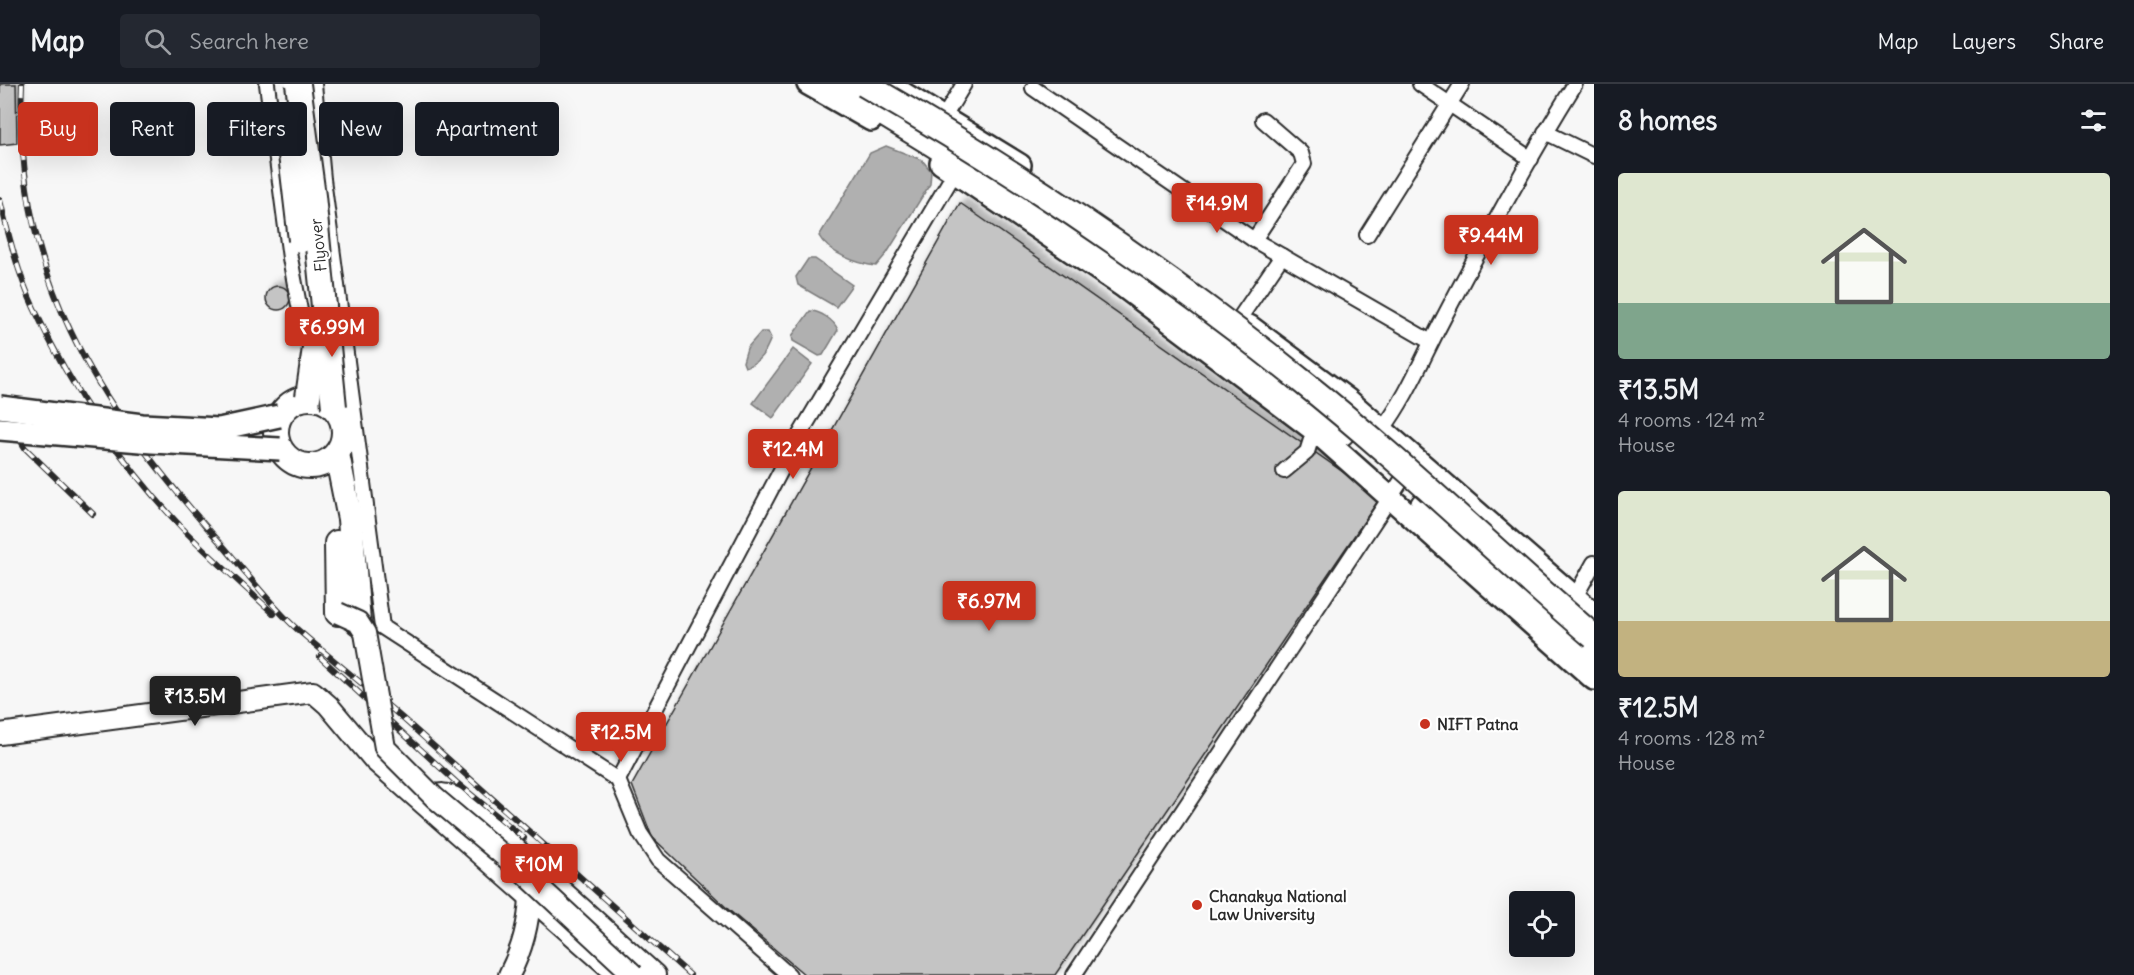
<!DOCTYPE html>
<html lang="en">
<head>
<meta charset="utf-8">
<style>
	body { margin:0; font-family:Delius,sans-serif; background:#242831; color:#f1f3f6; height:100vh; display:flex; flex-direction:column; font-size:22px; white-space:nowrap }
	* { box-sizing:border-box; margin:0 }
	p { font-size:20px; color:#9ea1a6 }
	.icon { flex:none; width:33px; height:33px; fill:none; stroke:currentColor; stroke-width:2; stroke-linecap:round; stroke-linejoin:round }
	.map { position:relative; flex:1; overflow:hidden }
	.sheet { display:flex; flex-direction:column; background:#171b24; width:540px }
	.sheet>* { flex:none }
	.hud { position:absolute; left:18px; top:18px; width:570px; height:54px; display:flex; gap:12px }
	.fabs { position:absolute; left:1509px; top:807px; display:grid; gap:12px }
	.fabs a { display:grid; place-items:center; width:66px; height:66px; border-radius:6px; background:#171b24; box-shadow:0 6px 24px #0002; font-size:30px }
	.price { position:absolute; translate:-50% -51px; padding:0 14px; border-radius:6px; background:#c8321e; color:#fff; font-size:20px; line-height:39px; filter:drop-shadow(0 2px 3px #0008) }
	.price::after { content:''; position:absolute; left:50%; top:36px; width:18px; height:14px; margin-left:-9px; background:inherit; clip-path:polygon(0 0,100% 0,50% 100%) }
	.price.current { background:#222; color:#fff }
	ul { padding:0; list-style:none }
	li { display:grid; align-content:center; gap:12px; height:318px; padding:0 24px }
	li span { display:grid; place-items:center; height:186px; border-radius:6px; color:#555 }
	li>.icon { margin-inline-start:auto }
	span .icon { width:108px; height:108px; fill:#fffc; stroke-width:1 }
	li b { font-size:26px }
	h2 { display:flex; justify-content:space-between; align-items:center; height:72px; padding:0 24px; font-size:26px }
	.chip { padding:0 21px; border-radius:6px; background:#171b24; box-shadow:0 6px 24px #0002; font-size:21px; line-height:54px }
	.chip.current { background:#c8321e; color:#fff }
	header { display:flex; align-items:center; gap:36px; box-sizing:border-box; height:84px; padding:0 30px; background:#171b24; border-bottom:2px solid #363941 }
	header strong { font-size:28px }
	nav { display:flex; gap:33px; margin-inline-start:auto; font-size:21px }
	.search { width:420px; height:54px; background:#242831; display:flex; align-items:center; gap:15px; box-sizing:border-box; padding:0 21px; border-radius:6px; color:#9ea1a6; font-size:22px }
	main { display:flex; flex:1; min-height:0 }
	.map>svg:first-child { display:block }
	.water { fill:#b0b0b0; stroke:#7b7b7b; stroke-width:1.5 }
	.building { fill:#c4c4c4; stroke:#2b2b2b; stroke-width:1.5; filter:url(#shadow) }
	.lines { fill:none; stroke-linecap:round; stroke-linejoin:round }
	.street-casing { stroke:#2b2b2b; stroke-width:18 }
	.secondary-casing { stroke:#2b2b2b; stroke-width:24 }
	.primary-casing { stroke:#2b2b2b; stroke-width:26 }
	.highway-casing { stroke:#2b2b2b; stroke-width:28 }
	.street { stroke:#fff; stroke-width:14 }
	.secondary { stroke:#fff; stroke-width:20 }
	.primary { stroke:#fff; stroke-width:21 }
	.highway { stroke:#fff; stroke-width:24 }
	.rail-casing { stroke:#2b2b2b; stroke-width:6 }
	.rail { stroke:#fff; stroke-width:4; stroke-dasharray:11; stroke-linecap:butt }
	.secondary-bridge-casing { stroke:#2b2b2b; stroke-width:24; stroke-linecap:butt }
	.primary-bridge-casing { stroke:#2b2b2b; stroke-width:26; stroke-linecap:butt }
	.highway-bridge-casing { stroke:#2b2b2b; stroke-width:28; stroke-linecap:butt }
	.secondary-bridge { stroke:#fff; stroke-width:20 }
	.primary-bridge { stroke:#fff; stroke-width:21 }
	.highway-bridge { stroke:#fff; stroke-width:24 }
	.poi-dot { fill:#c8321e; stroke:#fff; stroke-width:2 }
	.labels { text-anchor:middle; stroke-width:4.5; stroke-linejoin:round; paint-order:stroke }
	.street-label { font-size:16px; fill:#2b2b2b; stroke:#fff }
	.poi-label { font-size:16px; font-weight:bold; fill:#2b2b2b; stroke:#fff; text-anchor:start }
</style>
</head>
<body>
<header>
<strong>Map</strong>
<div class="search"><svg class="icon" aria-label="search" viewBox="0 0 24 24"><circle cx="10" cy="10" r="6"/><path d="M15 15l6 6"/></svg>Search here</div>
<nav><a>Map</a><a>Layers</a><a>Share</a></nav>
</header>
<main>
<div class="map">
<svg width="1594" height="891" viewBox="0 0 1594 891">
	<defs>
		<filter id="shadow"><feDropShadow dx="5.5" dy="-5.5" stdDeviation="3" flood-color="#0004"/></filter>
	</defs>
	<rect width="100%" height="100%" fill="#f7f7f7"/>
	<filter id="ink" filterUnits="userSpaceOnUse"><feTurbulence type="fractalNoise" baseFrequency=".0167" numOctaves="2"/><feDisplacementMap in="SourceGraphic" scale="12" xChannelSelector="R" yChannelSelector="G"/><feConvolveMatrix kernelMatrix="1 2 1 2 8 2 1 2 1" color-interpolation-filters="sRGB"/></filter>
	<g filter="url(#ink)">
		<g class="water">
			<path d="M886,62L922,76L931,87L930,100L887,169L876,182C858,180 828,169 819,152L870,69Z"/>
			<polygon points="808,175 815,175 852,201 836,223 798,201 796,193"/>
			<path d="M810,227C820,227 834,236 838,246L823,271L819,272L793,257L792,252Z"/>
			<path d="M761,248H768L771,254C766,267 760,279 745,283L743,278L747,264Z"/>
			<polygon points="793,265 812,280 773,334 753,319"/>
		</g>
		<g class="building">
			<polygon points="0,0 16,0 17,59 0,61"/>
			<polygon points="960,119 1380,414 1055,891 805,891 730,827 652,753 632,701"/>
			<circle cx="278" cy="214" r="12"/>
		</g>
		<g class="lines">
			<defs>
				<g id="street">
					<polyline points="267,0 290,174 303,242 318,248"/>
					<polyline points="314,0 323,95 382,543 618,696 640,749 658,776 789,891"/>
					<polyline points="1420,0 1531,75"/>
					<polyline points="1033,4 1254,156 1304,80 1301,69 1263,36"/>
					<polyline points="944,33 964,0"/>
					<polyline points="1545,48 1594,72"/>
					<polyline points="1367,151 1462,0"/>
					<polyline points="1254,156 1431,258"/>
					<polyline points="1239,235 1282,172"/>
					<path d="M1382,346C1408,311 1421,277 1441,239C1483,158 1527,77 1575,0"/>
					<polyline points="1284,387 1307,368 1314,346"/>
					<polyline points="1575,513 1594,479"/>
					<polyline points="618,696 799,352 955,88"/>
					<polyline points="1074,891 1411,382"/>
				</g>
				<g id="secondary">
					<polyline points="0,650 313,608 328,621 375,677 618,891"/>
					<path d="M423,718C440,707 446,708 464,718L655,891"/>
					<path d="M509,891C522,866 529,840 530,812"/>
				</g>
				<g id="primary">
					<polyline points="808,0 871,36"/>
					<polyline points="888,0 1020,81"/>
					<polyline points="941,79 1124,203 1314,346 1594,595"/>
					<polyline points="1249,242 1348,316 1594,530"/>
				</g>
				<g id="highway">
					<path d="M833,0C1011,104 1180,220 1342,349"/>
					<circle cx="310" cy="348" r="34"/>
					<polyline points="337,370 350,435 358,538"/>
					<polyline points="1423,421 1594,572"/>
					<polyline points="337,459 338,529"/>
				</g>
			</defs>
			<use href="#street" class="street-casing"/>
			<use href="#secondary" class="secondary-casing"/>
			<use href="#primary" class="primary-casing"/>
			<use href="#highway" class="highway-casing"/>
			<use href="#street" class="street"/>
			<use href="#secondary" class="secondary"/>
			<use href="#primary" class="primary"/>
			<use href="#highway" class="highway"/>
			<defs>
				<g id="rail">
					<path d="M22,0C13,190 96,318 217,455C244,485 269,520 298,546C335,578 373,608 409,640C502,724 596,807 690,891"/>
					<path d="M0,116C9,153 18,190 34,224C71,306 125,385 187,449C215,477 245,503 274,530"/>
					<polyline points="14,346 25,364 93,430"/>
					<polyline points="320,573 456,698 524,754"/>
				</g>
			</defs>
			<use href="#rail" class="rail-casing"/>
			<use href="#rail" class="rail"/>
			<defs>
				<polyline id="secondary-bridge" points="338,529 358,538 365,549 385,664 435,714 522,787 634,891"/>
				<g id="primary-bridge">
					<polyline points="0,323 142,341 219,345 279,332"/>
					<polyline points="0,345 152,358 280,365"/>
				</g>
				<g id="highway-bridge">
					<polyline points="298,0 313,112 334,323"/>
					<path d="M864,0C1015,87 1162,185 1299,295C1401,376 1495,468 1594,553"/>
					<polyline points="290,62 301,156"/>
					<polyline points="308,313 315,264 313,247"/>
				</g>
			</defs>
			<use href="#secondary-bridge" class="secondary-bridge-casing"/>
			<use href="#primary-bridge" class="primary-bridge-casing"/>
			<use href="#highway-bridge" class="highway-bridge-casing"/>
			<use href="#secondary-bridge" class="secondary-bridge"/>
			<use href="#primary-bridge" class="primary-bridge"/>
			<use href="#highway-bridge" class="highway-bridge"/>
		</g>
	</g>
	<g class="poi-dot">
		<circle cx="1425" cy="640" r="6"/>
		<circle cx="1197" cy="821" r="6"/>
	</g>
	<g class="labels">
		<g class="street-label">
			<text transform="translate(318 161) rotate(-96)" y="6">Flyover</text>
		</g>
		<g class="poi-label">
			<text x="1437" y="646">NIFT Patna</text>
			<text x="1209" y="818">Chanakya National<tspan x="1209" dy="18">Law University</tspan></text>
		</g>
	</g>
</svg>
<div class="fabs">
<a><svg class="icon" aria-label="locate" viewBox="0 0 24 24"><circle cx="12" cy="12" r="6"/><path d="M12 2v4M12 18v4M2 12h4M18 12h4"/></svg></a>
</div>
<b class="price" style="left:1217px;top:150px">₹14.9M</b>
<b class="price" style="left:1491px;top:182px">₹9.44M</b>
<b class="price" style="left:332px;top:274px">₹6.99M</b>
<b class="price" style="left:793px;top:396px">₹12.4M</b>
<b class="price" style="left:989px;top:548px">₹6.97M</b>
<b class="price current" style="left:195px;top:643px">₹13.5M</b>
<b class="price" style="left:621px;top:679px">₹12.5M</b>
<b class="price" style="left:539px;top:811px">₹10M</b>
<div class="hud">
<a class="chip current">Buy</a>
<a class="chip">Rent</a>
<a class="chip">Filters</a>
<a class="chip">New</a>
<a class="chip">Apartment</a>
</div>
</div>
<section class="sheet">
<h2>8 homes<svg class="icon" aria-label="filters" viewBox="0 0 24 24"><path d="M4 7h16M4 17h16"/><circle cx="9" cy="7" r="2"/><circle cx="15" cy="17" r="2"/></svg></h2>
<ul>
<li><span style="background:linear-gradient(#dfe7d0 70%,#7fa58c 0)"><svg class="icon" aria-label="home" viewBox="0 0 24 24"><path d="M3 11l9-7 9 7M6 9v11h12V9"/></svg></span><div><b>₹13.5M</b><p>4 rooms · 124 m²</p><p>House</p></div></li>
<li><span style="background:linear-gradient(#dfe7d0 70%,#c2b280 0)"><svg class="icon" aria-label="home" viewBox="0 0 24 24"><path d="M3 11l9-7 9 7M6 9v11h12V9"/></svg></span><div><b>₹12.5M</b><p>4 rooms · 128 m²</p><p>House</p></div></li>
</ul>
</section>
</main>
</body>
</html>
